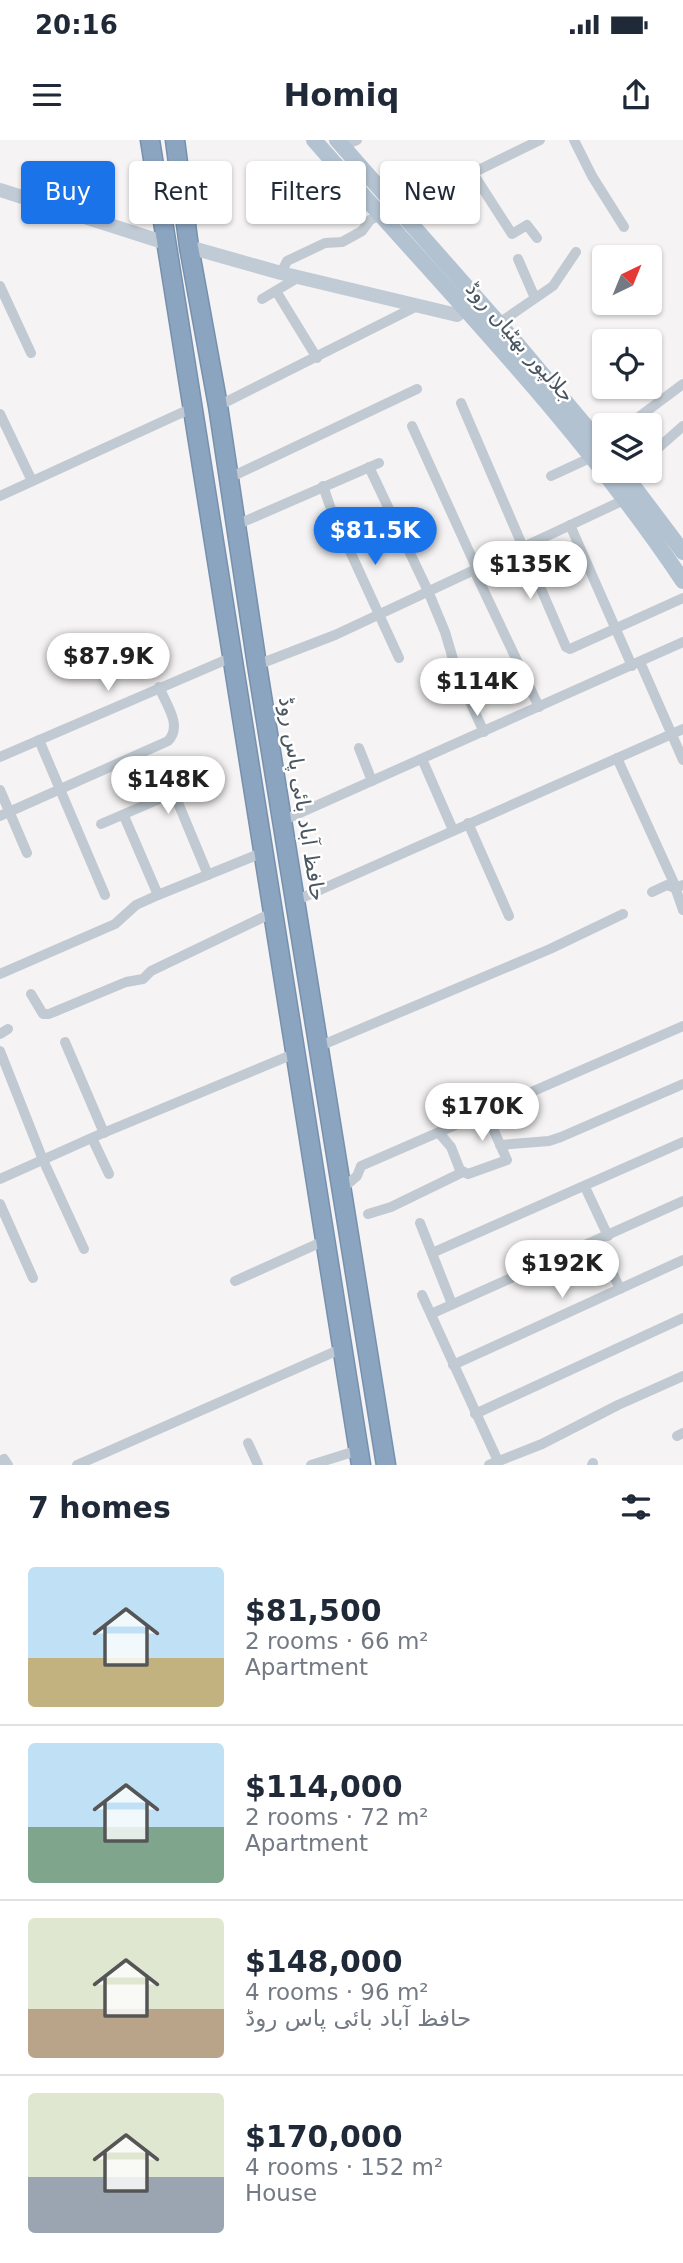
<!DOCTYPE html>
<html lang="en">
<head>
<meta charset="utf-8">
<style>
	body { margin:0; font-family:"DejaVu Sans","Noto Naskh Arabic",sans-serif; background:#f2f2f3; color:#1f2937; height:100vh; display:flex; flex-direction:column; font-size:26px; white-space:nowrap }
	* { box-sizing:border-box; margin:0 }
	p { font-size:23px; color:#747a83 }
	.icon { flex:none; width:38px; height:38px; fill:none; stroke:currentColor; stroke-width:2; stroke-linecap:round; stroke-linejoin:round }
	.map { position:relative; height:1325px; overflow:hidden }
	.sheet { display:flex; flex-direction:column; background:#fff; flex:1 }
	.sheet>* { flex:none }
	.guide { position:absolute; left:21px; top:21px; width:642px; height:63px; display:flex; gap:14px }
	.needle { width:46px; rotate:43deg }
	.controls { position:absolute; left:592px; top:105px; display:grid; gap:14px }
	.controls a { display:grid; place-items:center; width:70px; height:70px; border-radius:7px; background:#fff; box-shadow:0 2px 5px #0004; font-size:35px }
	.price { position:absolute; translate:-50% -60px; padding:0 16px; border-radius:24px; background:#fff; color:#222; font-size:23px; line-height:46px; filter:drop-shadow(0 2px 4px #0008) }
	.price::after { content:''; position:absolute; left:50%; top:42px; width:21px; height:16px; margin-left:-10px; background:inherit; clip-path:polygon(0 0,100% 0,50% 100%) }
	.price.on { background:#1a73e8; color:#fff }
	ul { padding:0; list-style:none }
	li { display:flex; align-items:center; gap:21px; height:175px; padding:0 28px }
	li+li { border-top:2px solid #e0e1e3 }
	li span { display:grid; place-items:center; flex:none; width:196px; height:140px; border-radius:7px; color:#555 }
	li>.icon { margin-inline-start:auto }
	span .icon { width:84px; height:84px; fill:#fffc; stroke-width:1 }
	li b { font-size:30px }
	h2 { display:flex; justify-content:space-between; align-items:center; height:84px; padding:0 28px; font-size:30px }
	.chip { padding:0 24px; border-radius:7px; background:#fff; box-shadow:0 2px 5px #0004; font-size:24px; line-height:63px }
	.chip.on { background:#1a73e8; color:#fff }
	.status { display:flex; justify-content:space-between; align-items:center; height:49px; padding:0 35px; background:#fff; direction:ltr }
	.status svg { height:19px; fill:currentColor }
	header { display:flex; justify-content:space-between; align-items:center; height:91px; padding:0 28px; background:#fff; font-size:32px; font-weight:600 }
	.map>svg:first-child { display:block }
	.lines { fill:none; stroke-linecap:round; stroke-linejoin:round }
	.highway-casing { stroke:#7690ad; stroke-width:21 }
	.street { stroke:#c1cad2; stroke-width:10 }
	.secondary { stroke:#c1cbd6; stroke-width:14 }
	.primary { stroke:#b3c2d1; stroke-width:16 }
	.highway { stroke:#8ba5c1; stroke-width:18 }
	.labels { text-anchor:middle; stroke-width:5; stroke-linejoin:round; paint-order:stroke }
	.street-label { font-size:21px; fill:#4a5661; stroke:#fff }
</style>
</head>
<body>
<div class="status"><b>20:16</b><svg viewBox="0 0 49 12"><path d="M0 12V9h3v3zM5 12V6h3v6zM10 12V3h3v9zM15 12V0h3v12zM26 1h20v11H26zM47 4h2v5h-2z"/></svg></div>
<header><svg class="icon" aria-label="menu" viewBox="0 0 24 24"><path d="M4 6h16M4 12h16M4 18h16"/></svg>Homiq<svg class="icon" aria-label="share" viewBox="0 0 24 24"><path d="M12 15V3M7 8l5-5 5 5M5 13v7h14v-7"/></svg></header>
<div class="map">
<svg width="683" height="1325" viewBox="0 0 683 1325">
	<rect width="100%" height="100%" fill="#f5f3f3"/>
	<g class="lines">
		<defs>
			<g id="highway">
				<path d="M150,0C217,442 292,883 361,1325"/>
				<polyline points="175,0 189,107 218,266 257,525 386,1325"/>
			</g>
		</defs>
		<use href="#highway" class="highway-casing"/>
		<g class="street">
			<polyline points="574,0 592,36 624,87"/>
			<polyline points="342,6 357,0"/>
			<polyline points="472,32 512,94 527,85 537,98"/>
			<polyline points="399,69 540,0"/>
			<polyline points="518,119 535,158"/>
			<polyline points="281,133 287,121 325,103 342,102 362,91 370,80 380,75"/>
			<polyline points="0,146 31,213"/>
			<polyline points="276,151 317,218"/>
			<polyline points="262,159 299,137"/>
			<polyline points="499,183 553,146 576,112"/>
			<polyline points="461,263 566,507 570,509 683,458"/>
			<polyline points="218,266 417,166"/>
			<polyline points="0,274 32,341"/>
			<polyline points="628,285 683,244"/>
			<polyline points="412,286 477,429"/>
			<polyline points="649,316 683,286"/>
			<polyline points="369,327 428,451 445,492 458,536 484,592"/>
			<polyline points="551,336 590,318"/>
			<polyline points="229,338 417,249"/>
			<polyline points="323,346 332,372 399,518"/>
			<polyline points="0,356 192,268"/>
			<polyline points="236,385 379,323"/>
			<polyline points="570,385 632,526"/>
			<polyline points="474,430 539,567"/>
			<polyline points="640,522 683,620"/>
			<polyline points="257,525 335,495 624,360"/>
			<polyline points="39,600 105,755"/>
			<polyline points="359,608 372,641"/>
			<polyline points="0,617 230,518"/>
			<polyline points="617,618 673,741 683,770"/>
			<polyline points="422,619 453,690"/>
			<polyline points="0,650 27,713"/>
			<path d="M0,676L168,601C183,586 166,564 159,547"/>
			<polyline points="124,676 158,755"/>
			<polyline points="282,681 683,502"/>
			<polyline points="468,683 509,776"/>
			<polyline points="101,684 164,657 176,658 208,735"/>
			<polyline points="652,752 667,745 675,748 683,745"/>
			<polyline points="295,761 683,589"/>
			<polyline points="0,834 115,784 136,765 158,755 264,712"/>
			<polyline points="31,854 43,874 49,874 126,842 143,839 151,831 274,772"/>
			<polyline points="0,894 8,889"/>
			<polyline points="65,902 104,993"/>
			<polyline points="320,906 550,809 623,774"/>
			<polyline points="0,911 43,1020 84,1109"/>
			<polyline points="439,993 451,1007 460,1030 468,1034 507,1020 486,973"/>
			<polyline points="92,998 109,1034"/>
			<polyline points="500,1005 549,1001 561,997 683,944"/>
			<polyline points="0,1039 96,996 296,913"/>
			<polyline points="585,1047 608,1096"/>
			<polyline points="342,1049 357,1036 361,1026 683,886"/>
			<polyline points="0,1064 33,1138"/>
			<polyline points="368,1074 391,1067 463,1032"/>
			<polyline points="420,1083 452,1164"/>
			<polyline points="598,1101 620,1149"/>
			<polyline points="432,1113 683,1002"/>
			<polyline points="235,1141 326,1100"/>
			<polyline points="422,1155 498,1321"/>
			<polyline points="431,1174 683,1061"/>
			<polyline points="453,1225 683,1120"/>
			<polyline points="475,1274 683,1178"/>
			<polyline points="677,1296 683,1293"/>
			<polyline points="248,1303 258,1325"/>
			<polyline points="0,1321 4,1319 8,1325"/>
			<polyline points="77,1325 343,1208"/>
			<polyline points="311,1325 359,1310"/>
			<polyline points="489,1325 542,1304 618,1265 683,1236"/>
			<polyline points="592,1325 593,1323"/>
		</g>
		<g class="secondary">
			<polyline points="0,50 166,103"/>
			<polyline points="189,107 281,133 457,175 465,168"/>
		</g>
		<g class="primary">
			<path d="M314,0C440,144 576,281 683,441"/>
			<polyline points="337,0 516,203 604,308"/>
			<polyline points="622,331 683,412"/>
		</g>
		<use href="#highway" class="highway"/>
	</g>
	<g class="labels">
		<g class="street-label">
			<text transform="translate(520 202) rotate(49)" y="7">جلالپور بھٹیاں روڈ</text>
			<text transform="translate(302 659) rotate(81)" y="7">حافظ آباد بائی پاس روڈ</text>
		</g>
	</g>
</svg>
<div class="controls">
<a><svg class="needle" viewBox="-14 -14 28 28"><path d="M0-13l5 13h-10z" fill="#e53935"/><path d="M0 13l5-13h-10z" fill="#747a83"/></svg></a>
<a><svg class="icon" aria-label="locate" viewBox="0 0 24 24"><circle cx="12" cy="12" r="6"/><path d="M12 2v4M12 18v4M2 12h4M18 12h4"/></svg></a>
<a><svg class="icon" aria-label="layers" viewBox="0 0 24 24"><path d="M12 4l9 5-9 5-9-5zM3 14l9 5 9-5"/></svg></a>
</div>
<b class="price on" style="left:375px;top:427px">$81.5K</b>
<b class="price" style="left:530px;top:461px">$135K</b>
<b class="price" style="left:108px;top:553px">$87.9K</b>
<b class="price" style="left:477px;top:578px">$114K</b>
<b class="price" style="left:168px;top:676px">$148K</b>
<b class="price" style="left:482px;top:1003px">$170K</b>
<b class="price" style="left:562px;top:1160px">$192K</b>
<div class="guide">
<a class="chip on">Buy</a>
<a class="chip">Rent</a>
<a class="chip">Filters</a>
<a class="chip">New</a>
</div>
</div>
<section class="sheet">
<h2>7 homes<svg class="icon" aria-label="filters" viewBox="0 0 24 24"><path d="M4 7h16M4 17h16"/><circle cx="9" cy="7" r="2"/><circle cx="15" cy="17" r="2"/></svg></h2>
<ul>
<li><span style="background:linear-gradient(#bfe0f5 65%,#c2b280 0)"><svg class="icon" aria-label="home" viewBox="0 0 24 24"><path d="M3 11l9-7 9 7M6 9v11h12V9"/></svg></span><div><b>$81,500</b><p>2 rooms · 66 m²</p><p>Apartment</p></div></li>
<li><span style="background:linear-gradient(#bfe0f5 60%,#7fa58c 0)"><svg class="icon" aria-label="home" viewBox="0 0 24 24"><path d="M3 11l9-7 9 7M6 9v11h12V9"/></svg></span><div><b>$114,000</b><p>2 rooms · 72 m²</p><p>Apartment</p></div></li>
<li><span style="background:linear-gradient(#dfe7d0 65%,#b9a48a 0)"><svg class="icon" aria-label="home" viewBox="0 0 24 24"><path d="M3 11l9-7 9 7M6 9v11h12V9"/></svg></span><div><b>$148,000</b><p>4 rooms · 96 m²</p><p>حافظ آباد بائی پاس روڈ</p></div></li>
<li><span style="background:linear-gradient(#dfe7d0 60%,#9aa5b1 0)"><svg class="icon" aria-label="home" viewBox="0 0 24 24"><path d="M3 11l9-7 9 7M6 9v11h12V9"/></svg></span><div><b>$170,000</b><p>4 rooms · 152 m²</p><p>House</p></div></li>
</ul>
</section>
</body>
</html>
